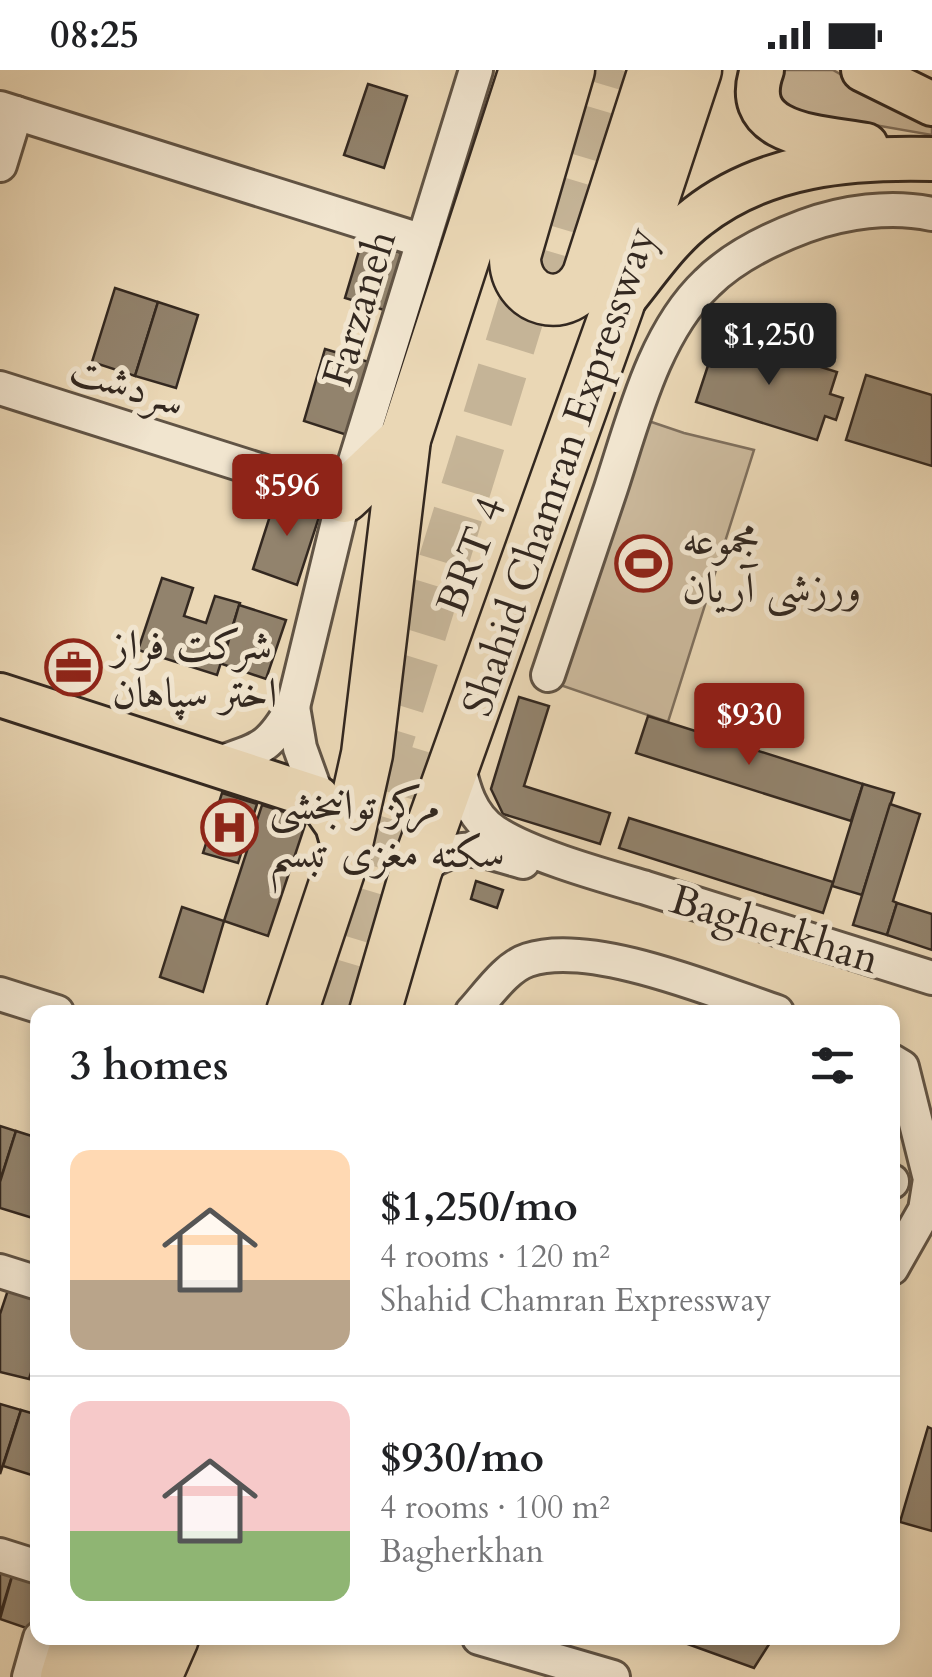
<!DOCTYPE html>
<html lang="en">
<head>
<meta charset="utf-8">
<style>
	body { margin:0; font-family:Cardo,Amiri,serif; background:#f6f6f6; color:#202124; height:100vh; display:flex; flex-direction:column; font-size:38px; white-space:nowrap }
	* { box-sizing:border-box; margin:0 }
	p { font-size:32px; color:#757577 }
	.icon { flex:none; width:55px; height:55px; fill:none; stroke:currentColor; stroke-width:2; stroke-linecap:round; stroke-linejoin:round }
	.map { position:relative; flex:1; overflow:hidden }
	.panel { position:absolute; left:30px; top:935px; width:870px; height:640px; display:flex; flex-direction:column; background:#fff; border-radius:20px; box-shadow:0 5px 15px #0003 }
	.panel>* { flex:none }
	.price { position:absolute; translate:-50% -85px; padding:0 22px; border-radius:10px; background:#8f2418; color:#fff; font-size:32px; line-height:65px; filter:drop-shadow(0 2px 5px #0008) }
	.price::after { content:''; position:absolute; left:50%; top:60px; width:30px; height:22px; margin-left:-15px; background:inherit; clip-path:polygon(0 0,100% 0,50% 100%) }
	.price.selected { background:#222; color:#fff }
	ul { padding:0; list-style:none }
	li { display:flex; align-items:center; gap:30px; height:250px; padding:0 40px }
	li+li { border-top:2px solid #e0e0e0 }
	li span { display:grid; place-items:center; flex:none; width:280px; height:200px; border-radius:20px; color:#555 }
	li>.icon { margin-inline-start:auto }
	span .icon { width:120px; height:120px; fill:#fffc; stroke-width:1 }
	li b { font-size:42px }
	h2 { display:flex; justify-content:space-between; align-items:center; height:120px; padding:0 40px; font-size:42px }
	.status { display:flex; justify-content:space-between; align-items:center; height:70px; padding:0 50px; background:#fff; direction:ltr }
	.status svg { height:28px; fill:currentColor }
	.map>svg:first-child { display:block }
	.green { fill:#cbb99c; stroke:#7f705e; stroke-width:2.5 }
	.building { fill:#92836d; stroke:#332820; stroke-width:2.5 }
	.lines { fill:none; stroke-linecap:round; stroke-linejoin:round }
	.highway-tunnel { stroke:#c5b497; stroke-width:50; stroke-dasharray:50 25; stroke-linecap:butt }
	.minor-casing { stroke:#615445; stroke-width:38 }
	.major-casing { stroke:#332820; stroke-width:48 }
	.highway-casing { stroke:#332820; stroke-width:55 }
	.minor { stroke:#f1e5cf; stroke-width:32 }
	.major { stroke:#ead7b5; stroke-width:42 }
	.highway { stroke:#ead7b5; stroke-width:50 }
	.labels { text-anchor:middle; stroke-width:10; stroke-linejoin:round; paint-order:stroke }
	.street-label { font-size:42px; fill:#332820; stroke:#f1e5cf }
	.poi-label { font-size:42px; fill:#332820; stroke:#f1e5cf; text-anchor:start }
</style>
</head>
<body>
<div class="status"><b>08:25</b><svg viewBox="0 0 49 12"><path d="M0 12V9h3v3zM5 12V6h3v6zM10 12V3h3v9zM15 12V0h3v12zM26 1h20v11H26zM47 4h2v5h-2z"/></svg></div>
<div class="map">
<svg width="932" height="1607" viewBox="0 0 932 1607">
	<rect width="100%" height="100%" fill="#ead7b5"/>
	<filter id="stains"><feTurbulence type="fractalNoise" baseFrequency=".002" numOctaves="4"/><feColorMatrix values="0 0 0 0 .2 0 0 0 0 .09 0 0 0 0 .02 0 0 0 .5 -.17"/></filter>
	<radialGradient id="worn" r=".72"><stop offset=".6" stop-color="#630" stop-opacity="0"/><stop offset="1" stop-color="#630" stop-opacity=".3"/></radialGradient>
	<g class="green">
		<polygon points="765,0 833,0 932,57 932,65 771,37"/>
		<polygon points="619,341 684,363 754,380 668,652 531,605"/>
	</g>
	<g class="building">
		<polygon points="368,14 407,26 384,98 344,85"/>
		<polygon points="362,171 402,183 384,240 345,228"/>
		<polygon points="115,218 158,232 135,306 92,292"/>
		<polygon points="158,232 198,245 176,318 135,306"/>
		<polygon points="718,265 837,302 830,324 843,328 836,350 825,346 817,370 696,332"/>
		<polygon points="325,279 369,292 347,365 304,351"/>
		<polygon points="866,305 932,325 932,396 846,370"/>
		<polygon points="277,424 318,437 320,444 297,515 253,499"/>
		<polygon points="162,508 193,518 184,546 206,553 215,526 240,533 217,605 138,580"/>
		<polygon points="239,535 286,550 266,609 222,594"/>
		<polygon points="519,627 549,636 524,716 610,743 600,774 503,744 491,719"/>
		<polygon points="648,646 863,714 851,751 636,683"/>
		<polygon points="863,714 894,723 862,825 832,816"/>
		<polygon points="222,723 257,734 238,793 203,783"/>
		<polygon points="890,734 920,744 893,831 897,833 887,865 853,855"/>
		<polygon points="262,735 307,749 268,866 224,851"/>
		<polygon points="629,748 833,812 823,843 619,778"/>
		<polygon points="476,811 503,820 497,838 471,829"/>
		<polygon points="897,833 932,844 932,880 887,865"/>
		<polygon points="182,837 224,851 203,922 160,907"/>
		<polygon points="0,1056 16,1061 0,1111"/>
		<polygon points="16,1061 38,1068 36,1149 0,1138 0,1112"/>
		<polygon points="8,1220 38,1229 38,1282 29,1309 0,1302 0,1244"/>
		<polygon points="0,1334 21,1340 0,1404"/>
		<polygon points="21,1340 38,1345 38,1407 3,1396"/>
		<polygon points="928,1357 932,1359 932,1461 900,1452"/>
		<polygon points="0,1492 15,1496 0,1545"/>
		<polygon points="15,1496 38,1503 38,1531 29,1559 0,1549"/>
		<polygon points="671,1568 773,1568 754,1598"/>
	</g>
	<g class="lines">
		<g class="highway-tunnel">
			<polyline points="551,234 621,0"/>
			<polyline points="377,707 539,182"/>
			<polyline points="338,942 420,670"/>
		</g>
		<defs>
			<g id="minor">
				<polyline points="0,38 423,171"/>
				<polyline points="0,95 16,43"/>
				<polyline points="0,318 344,427"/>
				<path d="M548,605C569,543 590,480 611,418C633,351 654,263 707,213C733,187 770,169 805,156C843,142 891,135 932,144"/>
				<polyline points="293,637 300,678 318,728"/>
				<path d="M457,690C463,717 470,746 495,762C529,785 605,806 646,818C741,848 837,878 932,908"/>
				<path d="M216,694C260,679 269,679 293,637L344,427L476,0"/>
				<path d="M416,801C458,770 476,778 523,792"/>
				<polyline points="0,924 57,942"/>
				<path d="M472,942C487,926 506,897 528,890C591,869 715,921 777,942"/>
				<polyline points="892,991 902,997 930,1109 925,1140 892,1198"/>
				<polyline points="892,1111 892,1112"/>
				<polyline points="0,1201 38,1213"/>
				<polyline points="0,1485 38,1497"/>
				<polyline points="479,1568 613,1607"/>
				<polyline points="29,1607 40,1568"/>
			</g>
			<g id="major">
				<path d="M762,0C738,67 823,67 866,75"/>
				<polyline points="863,0 932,34"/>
				<path d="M625,228C647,201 669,168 697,147C764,94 850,87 932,89"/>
				<polyline points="0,625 318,728 337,755 345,783"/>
			</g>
			<g id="highway">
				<path d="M569,0L515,186C514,232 568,247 588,205L654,0"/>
				<polyline points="344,427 405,369"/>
				<polyline points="292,942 345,783 367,684 405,369 525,0"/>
				<polyline points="375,942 416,801 618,236 696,0"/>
				<polyline points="66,1607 78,1568"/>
				<polyline points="109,1607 122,1568"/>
				<polyline points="156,1607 173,1568"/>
			</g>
		</defs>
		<use href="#minor" class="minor-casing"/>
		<use href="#major" class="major-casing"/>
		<use href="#highway" class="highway-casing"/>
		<use href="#minor" class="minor"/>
		<use href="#major" class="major"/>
		<use href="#highway" class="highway"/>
	</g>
	<defs>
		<symbol id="stadium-ring" viewBox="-11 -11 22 22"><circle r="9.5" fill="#f1e5cf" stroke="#8f2418" stroke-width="1.5"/><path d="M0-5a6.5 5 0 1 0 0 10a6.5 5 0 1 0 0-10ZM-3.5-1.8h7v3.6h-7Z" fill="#8f2418"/></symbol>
		<symbol id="office-ring" viewBox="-11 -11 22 22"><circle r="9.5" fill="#f1e5cf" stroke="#8f2418" stroke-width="1.5"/><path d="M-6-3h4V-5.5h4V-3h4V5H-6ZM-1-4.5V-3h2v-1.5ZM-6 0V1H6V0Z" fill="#8f2418"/></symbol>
		<symbol id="hospital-ring" viewBox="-11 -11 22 22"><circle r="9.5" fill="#f1e5cf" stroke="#8f2418" stroke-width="1.5"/><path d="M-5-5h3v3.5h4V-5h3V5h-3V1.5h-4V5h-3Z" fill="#8f2418"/></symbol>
	</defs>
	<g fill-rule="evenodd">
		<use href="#stadium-ring" x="612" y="462" width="63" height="63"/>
		<use href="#office-ring" x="42" y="566" width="63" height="63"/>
		<use href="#hospital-ring" x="198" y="726" width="63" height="63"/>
	</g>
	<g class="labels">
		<g class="street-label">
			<text transform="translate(358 238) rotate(-73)" y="15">Farzaneh</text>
			<text transform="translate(128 314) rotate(18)" y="15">سردشت</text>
			<text transform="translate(558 401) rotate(-71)" y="15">Shahid Chamran Expressway</text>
			<text transform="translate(470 485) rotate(-69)" y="15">BRT 4</text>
			<text transform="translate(775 858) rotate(17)" y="15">Bagherkhan</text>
		</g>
		<g class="poi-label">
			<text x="682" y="484">مجموعه<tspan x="682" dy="48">ورزشی آریان</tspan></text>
			<text x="112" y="589">شرکت فراز<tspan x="112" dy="48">اختر سپاهان</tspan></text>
			<text x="269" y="749">مرکز توانبخشی<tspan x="269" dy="48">سکته مغزی تبسم</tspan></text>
		</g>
	</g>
	<rect width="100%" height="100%" filter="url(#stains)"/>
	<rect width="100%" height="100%" fill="url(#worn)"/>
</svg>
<b class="price selected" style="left:769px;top:318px">$1,250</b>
<b class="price" style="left:287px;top:469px">$596</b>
<b class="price" style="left:749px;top:698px">$930</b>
<section class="panel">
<h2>3 homes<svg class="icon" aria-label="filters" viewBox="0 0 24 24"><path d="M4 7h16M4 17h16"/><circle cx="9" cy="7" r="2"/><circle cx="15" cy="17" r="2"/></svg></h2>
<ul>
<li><span style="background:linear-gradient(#ffd9b3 65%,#b9a48a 0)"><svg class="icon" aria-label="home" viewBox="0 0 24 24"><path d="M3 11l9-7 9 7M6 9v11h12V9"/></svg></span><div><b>$1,250/mo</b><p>4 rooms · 120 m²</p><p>Shahid Chamran Expressway</p></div></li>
<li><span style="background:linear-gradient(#f6c9c9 65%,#8fb573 0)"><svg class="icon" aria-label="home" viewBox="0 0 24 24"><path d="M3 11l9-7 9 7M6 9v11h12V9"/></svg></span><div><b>$930/mo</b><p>4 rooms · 100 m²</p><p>Bagherkhan</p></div></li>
</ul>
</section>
</div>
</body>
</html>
